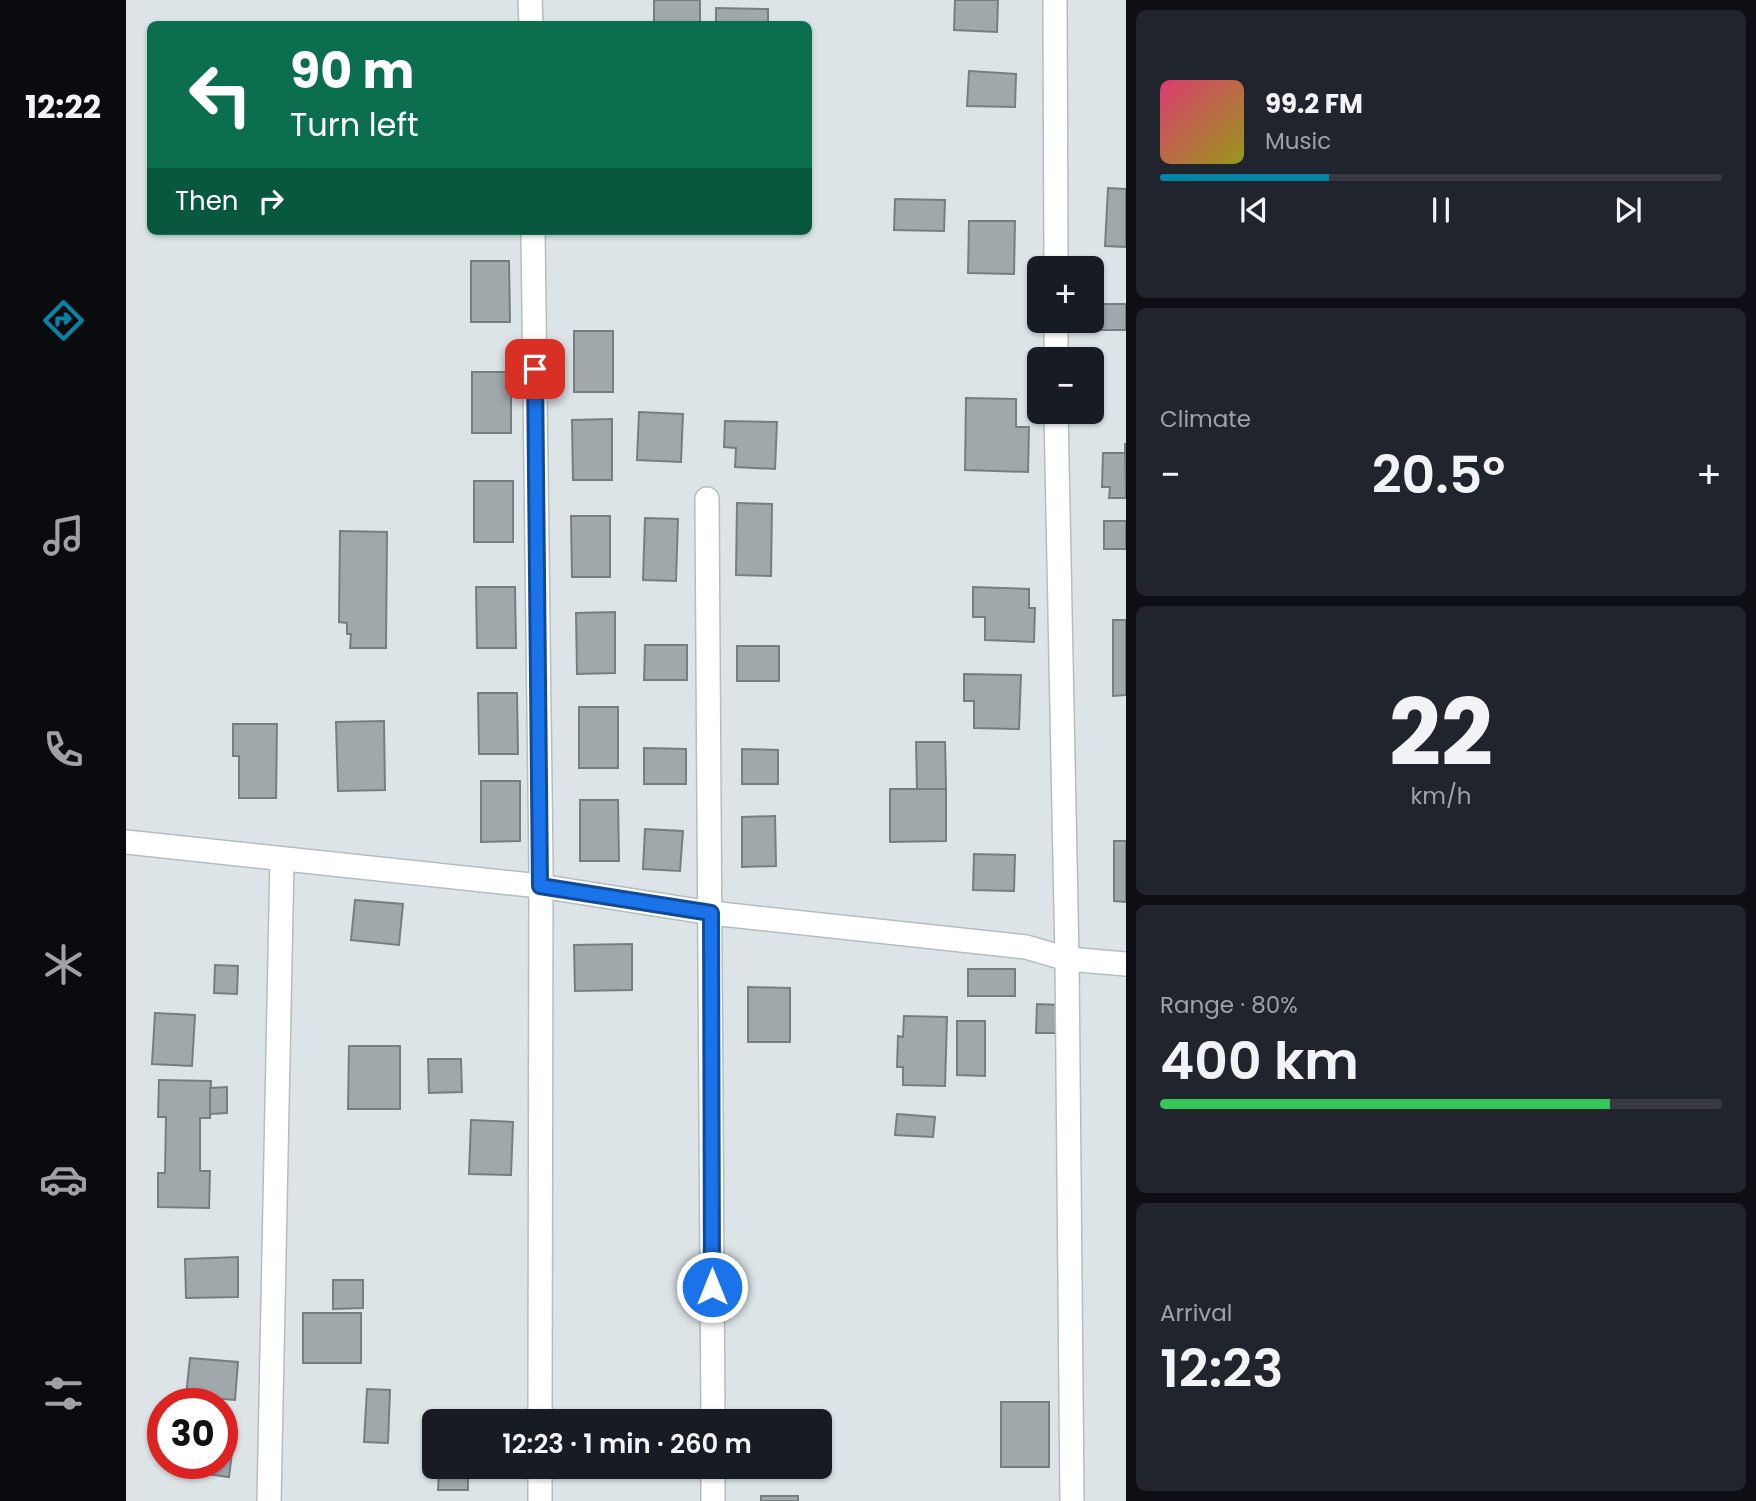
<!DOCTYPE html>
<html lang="en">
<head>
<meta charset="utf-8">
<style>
  :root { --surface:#171b24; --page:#20242c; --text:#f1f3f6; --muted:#9ea1a6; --line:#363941; --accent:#0484a8 }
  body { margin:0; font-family:Poppins,sans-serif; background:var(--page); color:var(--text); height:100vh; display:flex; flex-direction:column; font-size:26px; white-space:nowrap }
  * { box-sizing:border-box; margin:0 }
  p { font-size:23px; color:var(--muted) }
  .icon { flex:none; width:38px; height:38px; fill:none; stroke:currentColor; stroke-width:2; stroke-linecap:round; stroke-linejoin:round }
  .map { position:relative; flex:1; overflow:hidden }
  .drawer { display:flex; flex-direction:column; gap:10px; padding:10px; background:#0d0f14; width:630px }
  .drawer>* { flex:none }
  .guide { position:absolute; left:21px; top:21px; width:665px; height:214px; border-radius:10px; box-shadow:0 2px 5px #0004; background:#0b6e4f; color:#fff; overflow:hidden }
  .controls { position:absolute; left:901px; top:256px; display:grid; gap:14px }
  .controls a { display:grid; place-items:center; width:77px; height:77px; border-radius:10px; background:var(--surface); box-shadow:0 2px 5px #0004; font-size:35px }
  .speed { position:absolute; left:21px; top:1388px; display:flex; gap:14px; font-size:35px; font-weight:700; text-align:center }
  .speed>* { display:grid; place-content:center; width:91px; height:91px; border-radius:50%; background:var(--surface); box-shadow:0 2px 5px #0004; line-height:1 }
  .speed .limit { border:10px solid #d22; background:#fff; color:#111 }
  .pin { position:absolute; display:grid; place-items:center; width:60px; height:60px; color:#fff; margin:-30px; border-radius:14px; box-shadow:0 4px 10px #0006 }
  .me { position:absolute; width:77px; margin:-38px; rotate:0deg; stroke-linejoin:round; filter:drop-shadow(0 0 5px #0008) }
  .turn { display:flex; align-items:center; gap:24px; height:147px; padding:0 28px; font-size:32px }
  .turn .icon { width:91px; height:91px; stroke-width:2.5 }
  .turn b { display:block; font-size:49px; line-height:60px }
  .then { display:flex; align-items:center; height:66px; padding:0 28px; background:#0003; gap:14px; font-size:26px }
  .big { font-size:52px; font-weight:600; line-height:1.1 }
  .drawer .widget { flex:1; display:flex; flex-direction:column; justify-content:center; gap:10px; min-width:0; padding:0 24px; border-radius:10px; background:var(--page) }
  .drawer .dial { align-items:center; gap:0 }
  .dial b { font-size:91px; line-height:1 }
  .song { display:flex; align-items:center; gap:21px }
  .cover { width:84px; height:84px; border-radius:10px; background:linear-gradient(135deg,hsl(340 70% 55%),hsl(60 70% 35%)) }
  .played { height:7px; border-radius:4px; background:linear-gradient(90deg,var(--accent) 30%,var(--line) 30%) }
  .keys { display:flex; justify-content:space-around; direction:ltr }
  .heat { display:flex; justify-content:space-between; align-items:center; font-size:38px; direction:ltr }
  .charge { height:10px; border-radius:5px; background:linear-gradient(90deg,#34c759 80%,var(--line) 0) }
  .trip { position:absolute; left:296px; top:1409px; width:410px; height:70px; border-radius:10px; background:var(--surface); box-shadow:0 2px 5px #0004; font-weight:600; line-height:70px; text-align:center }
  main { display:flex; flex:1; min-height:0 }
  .tab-bar { display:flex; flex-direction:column; width:126px; justify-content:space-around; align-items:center; background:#090b0e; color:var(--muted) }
  .tab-bar .icon { width:49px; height:49px }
  .tab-bar .on { color:var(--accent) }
  .tab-bar b { font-size:32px; color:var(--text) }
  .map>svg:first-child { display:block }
  .building { fill:#a0a8ab; stroke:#777e81; stroke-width:2 }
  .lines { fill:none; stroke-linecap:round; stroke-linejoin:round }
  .minor-casing { stroke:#b5bdc1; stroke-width:26 }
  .minor { stroke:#fff; stroke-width:23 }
  .route-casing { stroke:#114b97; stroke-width:18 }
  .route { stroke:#1a73e8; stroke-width:12 }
</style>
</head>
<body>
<main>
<nav class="tab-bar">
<b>12:22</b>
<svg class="icon on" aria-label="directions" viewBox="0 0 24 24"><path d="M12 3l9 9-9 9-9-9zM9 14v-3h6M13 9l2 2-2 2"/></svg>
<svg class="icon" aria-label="music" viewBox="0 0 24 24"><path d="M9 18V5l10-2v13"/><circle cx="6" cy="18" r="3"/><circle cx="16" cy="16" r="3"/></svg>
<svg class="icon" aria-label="phone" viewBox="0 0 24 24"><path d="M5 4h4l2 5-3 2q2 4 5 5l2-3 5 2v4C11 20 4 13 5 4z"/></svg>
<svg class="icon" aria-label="climate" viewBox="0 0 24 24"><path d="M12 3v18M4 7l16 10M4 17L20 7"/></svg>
<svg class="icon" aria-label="car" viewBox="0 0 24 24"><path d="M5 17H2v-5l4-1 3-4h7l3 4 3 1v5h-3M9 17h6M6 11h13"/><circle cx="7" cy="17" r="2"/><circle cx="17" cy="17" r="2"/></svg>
<svg class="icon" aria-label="filters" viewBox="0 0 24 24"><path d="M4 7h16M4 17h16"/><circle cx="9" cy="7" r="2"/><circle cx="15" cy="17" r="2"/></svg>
</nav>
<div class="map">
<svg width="1000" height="1501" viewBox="0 0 1000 1501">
  <rect width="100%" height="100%" fill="#dce4e8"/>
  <g class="building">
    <rect x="528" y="0" width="46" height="24"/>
    <path d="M829 0H872L871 32 828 30Z"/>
    <path d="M590 8 642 9V24H590Z"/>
    <path d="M843 71 890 74 889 107 841 106Z"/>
    <path d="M982 188 1000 189V247L979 246Z"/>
    <path d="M769 199 819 200 818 231 768 230Z"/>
    <path d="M843 221H889L888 274 842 273Z"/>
    <path d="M345 261H383L384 322H345Z"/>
    <rect x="971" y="304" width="29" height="26"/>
    <rect x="448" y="331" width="39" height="61"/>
    <rect x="346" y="372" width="39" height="61"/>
    <path d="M840 398 890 399V427H903L902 472 839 470Z"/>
    <path d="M513 412 557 414 555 462 511 460Z"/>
    <path d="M486 419V480H447L446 420Z"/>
    <path d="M599 421 651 422 649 469 609 467 610 448 598 447Z"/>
    <path d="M999 443 1000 498H983L984 487H976L977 453H999Z"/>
    <rect x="348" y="481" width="39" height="61"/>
    <path d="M611 503 646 504 645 576 610 575Z"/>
    <path d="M445 516H484V577H446Z"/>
    <path d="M519 518 552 519 550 581 517 580Z"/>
    <rect x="978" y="521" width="22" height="28"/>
    <path d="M214 531 261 532 260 648H224L225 634H221V623L213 622Z"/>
    <path d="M350 587H389L390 648H351Z"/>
    <path d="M847 587 903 589V608H909L908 642 859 640V617H847Z"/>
    <path d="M489 612V673L451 674 450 613Z"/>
    <path d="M987 620H1000V695L987 696Z"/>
    <path d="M519 645H561V680H518Z"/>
    <rect x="611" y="646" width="42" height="35"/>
    <path d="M838 674 895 675 893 729 848 728V701H838Z"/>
    <path d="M352 693H391L392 754H353Z"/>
    <rect x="453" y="707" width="39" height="61"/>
    <path d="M258 721 259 790 212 791 210 722Z"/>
    <path d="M107 724H151L150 798H113V756H107Z"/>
    <path d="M790 742H819L820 789H791Z"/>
    <path d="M518 748 560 749V784H518Z"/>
    <path d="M616 749 652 750V784H616Z"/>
    <path d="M355 781H394V841L355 842Z"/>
    <path d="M764 789H820V841L764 842Z"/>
    <path d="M454 800H492L493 861H454Z"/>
    <path d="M649 816 650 866 616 867V817Z"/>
    <path d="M519 829 557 831 554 871 517 869Z"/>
    <path d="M988 841H1000V902L988 901Z"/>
    <path d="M848 854 889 855 888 891 847 890Z"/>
    <path d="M229 900 277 904 273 945 225 940Z"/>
    <path d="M506 944V990L449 991 448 945Z"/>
    <path d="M89 965 112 966 111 994 88 993Z"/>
    <rect x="842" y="969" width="47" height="27"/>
    <path d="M622 987 664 988V1042H622Z"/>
    <path d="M911 1004 934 1005V1033H910Z"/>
    <path d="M29 1013 69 1015 66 1066 26 1064Z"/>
    <path d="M778 1016 821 1017 819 1086 777 1085V1067H771L772 1036 777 1037Z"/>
    <path d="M831 1021H859V1076L831 1075Z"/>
    <path d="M223 1046H274V1109H222Z"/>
    <path d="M302 1059H335L336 1092 303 1093Z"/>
    <path d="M33 1080 85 1081 84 1118H74V1171H84L83 1208 32 1207V1173H39L40 1117H32Z"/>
    <path d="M101 1087V1113L84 1114V1088Z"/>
    <path d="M771 1114 809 1117 807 1137 769 1135Z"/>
    <path d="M345 1120 387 1122 385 1175 343 1174Z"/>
    <path d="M112 1257V1297L60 1298 59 1259Z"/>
    <path d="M207 1280H237V1308L207 1309Z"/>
    <rect x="177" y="1313" width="58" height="50"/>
    <path d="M64 1358 112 1362 109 1400 60 1396Z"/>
    <path d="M241 1389 264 1390 262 1443 238 1442Z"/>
    <rect x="875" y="1402" width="48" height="65"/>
    <path d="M96 1434 108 1435 103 1477 58 1471 59 1463H96Z"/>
    <path d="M313 1469 342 1470V1490H312Z"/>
    <rect x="635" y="1496" width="37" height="5"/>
  </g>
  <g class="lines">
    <g class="minor-casing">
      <g id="minor">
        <path d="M404 0 405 24"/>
        <path d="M929 0 930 268"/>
        <path d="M407 231 415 868 414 1421"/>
        <path d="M930 320V359"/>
        <path d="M930 411 941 959 946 1501"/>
        <path d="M581 499 587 1421"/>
        <path d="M0 842 414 886 585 913 900 947 941 959 1000 964"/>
        <path d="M414 1466V1501"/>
        <path d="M587 1466V1501"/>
        <path d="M143 1501 156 859"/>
      </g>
    </g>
    <use href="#minor" class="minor"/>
  </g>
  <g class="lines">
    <g class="route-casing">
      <path id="route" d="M409 369 414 886 585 913 586 1287"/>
    </g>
    <use href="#route" class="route"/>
  </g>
</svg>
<div class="controls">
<a>+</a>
<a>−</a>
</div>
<div class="speed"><div class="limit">30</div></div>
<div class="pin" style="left:409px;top:369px;background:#d93025"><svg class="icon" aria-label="arrive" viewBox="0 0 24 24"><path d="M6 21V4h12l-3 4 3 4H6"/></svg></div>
<svg class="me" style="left:586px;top:1287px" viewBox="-20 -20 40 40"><circle r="17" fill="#1a73e8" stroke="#fff" stroke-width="3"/><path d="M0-11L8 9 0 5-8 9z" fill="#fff"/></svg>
<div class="trip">12:23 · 1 min · 260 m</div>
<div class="guide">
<div class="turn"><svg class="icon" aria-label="left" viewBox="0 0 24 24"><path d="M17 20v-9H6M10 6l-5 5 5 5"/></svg><div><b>90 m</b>Turn left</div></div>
<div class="then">Then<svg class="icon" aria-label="right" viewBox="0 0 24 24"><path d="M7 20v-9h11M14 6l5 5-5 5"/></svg></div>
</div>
</div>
<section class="drawer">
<div class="widget">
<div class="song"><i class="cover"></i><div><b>99.2 FM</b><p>Music</p></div></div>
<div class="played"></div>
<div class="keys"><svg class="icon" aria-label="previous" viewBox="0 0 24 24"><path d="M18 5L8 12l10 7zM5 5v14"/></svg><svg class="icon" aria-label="pause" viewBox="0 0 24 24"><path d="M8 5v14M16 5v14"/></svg><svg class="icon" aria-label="next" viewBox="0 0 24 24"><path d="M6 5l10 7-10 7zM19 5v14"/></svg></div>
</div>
<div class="widget"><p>Climate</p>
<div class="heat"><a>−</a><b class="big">20.5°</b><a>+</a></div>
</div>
<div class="widget dial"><b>22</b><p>km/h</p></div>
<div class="widget"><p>Range · 80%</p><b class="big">400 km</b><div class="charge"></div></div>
<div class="widget"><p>Arrival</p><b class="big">12:23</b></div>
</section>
</main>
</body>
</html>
